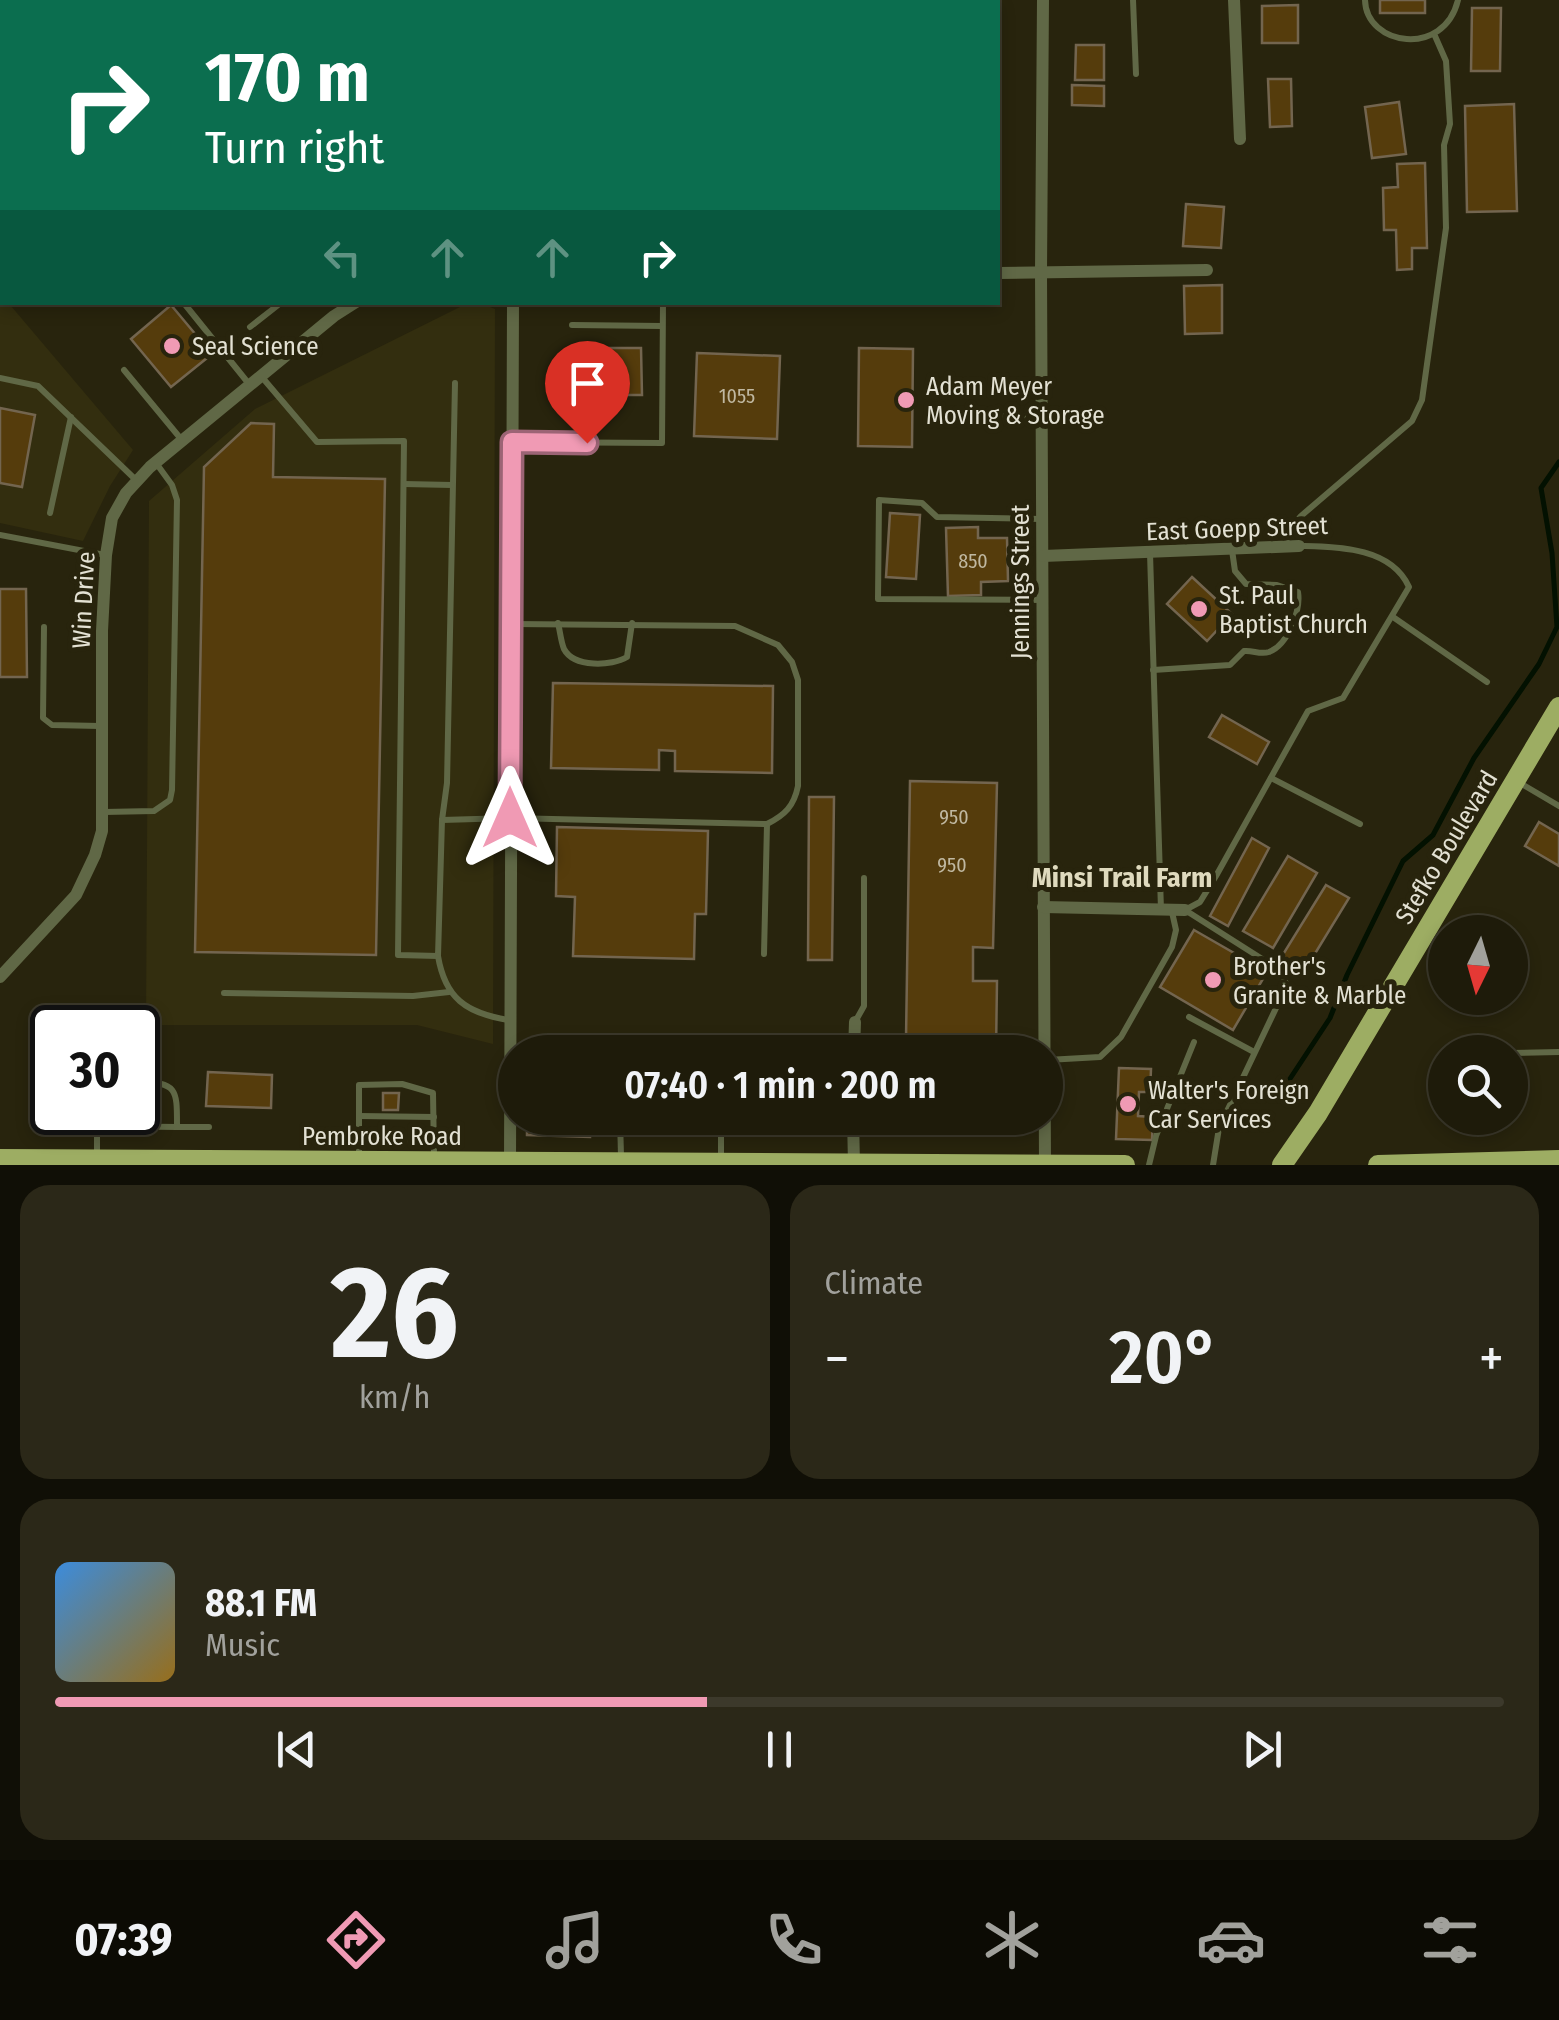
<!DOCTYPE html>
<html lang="en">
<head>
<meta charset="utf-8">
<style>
  :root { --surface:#1e1b0a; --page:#2b2818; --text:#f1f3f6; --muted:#a1a19c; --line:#3c392b; --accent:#f09ab4 }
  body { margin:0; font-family:"Fira Sans Condensed",sans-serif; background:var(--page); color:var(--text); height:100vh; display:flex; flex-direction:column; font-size:38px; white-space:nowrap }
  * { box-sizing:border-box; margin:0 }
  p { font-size:32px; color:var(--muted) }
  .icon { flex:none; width:55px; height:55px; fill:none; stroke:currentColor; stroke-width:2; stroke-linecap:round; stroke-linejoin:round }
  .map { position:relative; height:1165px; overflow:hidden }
  .sheet { display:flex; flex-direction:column; gap:20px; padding:20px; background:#100f06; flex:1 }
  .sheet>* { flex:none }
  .guide { position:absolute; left:0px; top:0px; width:1000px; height:305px; box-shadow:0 5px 15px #0003,0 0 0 2px var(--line); background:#0b6e4f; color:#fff; overflow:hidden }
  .needle { width:65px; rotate:185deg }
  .fabs { position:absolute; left:1428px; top:915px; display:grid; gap:20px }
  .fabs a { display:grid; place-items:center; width:100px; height:100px; border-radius:50%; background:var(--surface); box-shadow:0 5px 15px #0003,0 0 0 2px var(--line); font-size:50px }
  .speed { position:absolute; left:30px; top:1005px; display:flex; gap:20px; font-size:50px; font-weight:700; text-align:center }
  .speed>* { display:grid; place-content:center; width:130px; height:130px; border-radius:50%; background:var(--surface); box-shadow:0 5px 15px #0003,0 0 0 2px var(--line); line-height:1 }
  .speed .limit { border:5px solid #111; border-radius:15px; background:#fff; color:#111 }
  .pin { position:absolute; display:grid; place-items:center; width:85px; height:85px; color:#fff; margin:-102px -42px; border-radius:50% 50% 50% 0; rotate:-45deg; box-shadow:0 0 10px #0007 }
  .pin .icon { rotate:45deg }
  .me { position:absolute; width:110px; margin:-55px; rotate:0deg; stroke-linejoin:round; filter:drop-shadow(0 0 8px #0008) }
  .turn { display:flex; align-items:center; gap:35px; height:210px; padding:0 40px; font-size:45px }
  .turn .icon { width:130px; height:130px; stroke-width:2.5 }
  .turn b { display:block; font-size:70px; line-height:85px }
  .lanes { display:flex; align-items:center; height:95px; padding:0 40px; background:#0003; justify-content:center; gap:50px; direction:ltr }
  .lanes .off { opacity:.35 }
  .big { font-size:75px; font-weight:600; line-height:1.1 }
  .sheet .widget { flex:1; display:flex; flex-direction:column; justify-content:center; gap:15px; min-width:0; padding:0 35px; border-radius:30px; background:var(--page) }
  .sheet .dial { align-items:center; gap:0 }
  .dial b { font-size:130px; line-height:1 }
  .song { display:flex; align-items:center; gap:30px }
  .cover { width:120px; height:120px; border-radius:15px; background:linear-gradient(135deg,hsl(210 70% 55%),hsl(40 70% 35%)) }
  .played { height:10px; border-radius:5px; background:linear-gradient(90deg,var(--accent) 45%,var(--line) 45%) }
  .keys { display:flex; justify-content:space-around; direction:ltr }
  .heat { display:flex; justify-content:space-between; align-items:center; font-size:55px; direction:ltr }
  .sheet .tiles { flex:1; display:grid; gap:20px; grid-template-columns:1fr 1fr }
  .widget:last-child { grid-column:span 2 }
  .trip { position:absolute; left:498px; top:1035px; width:565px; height:100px; border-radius:50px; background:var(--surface); box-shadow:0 5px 15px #0003,0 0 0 2px var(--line); font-weight:600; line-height:100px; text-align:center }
  .tab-bar { display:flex; height:160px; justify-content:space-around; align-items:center; background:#0c0b04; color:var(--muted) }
  .tab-bar .icon { width:70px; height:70px }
  .tab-bar .active { color:var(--accent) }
  .tab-bar b { font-size:45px; color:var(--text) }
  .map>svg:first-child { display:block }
  .built { fill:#332e0f }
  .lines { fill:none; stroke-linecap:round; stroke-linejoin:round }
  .stream { stroke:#031101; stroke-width:5 }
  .building { fill:#553c0c; stroke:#73654f; stroke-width:2.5 }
  .service { stroke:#606846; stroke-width:6 }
  .minor { stroke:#606846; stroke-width:12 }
  .primary { stroke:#9dad63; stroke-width:20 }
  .route-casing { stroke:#9c6475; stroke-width:25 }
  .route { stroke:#f09ab4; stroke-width:18 }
  .poi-dot { fill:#f09ab4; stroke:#28240d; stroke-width:4 }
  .labels { text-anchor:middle; stroke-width:10; stroke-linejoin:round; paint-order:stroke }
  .number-label { font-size:20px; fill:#c0b8a1 }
  .poi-label { font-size:25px; fill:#e3e1d3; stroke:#28240d; text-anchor:start }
  .street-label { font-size:25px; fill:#e3e1d3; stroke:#28240d }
  .neighbourhood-label { font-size:28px; font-weight:bold; fill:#dfdabe; stroke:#28240d }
</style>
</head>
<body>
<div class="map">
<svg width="1559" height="1165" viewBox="0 0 1559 1165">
  <rect width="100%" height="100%" fill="#28240d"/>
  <g class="built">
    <path d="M0 298 11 306 133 450 110 486 83 541 0 523Z"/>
    <path d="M468 303H480L495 309 493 1044 417 1025H146L149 501 255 409Z"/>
  </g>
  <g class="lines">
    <path class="stream" d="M1278 1097 1330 1018 1347 975 1403 861 1433 835 1474 758 1539 664 1557 627 1552 553 1541 488 1559 462"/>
  </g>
  <g class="building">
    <rect x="1380" y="0" width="45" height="13"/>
    <path d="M1298 5V43H1262V6Z"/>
    <path d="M1472 8H1501L1500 71H1471Z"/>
    <path d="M1076 45H1104V80H1075Z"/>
    <path d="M1268 79H1291L1292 126 1270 127Z"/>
    <path d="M1072 85 1104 86V106L1072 105Z"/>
    <path d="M1399 102 1406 154 1372 158 1365 107Z"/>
    <path d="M1514 104 1517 211 1467 212 1465 106Z"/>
    <path d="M1425 163 1427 248H1412V269L1397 270 1396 230H1384L1383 188 1398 187 1397 164Z"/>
    <path d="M1186 204 1224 207 1221 248 1183 246Z"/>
    <path d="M1222 285V333L1185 334 1184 286Z"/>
    <path d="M171 305 212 354 171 387 131 339Z"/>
    <path d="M571 348H641L642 395H572Z"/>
    <path d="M859 348 913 349 912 447 858 446Z"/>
    <path d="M697 353 780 356 777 439 694 436Z"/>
    <path d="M0 408 35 415 22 487 0 483Z"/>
    <path d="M251 423 274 424 273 477 385 479 376 955 195 952 204 467Z"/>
    <path d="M890 513 920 515 916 579 886 577Z"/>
    <path d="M978 527V538H1007L1008 581 981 582V595L948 596 946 528Z"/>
    <path d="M1192 577 1232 614 1207 641 1167 604Z"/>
    <path d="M0 589H26L27 677H0Z"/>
    <path d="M553 683 773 686 772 773 675 771V751L659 750V770L551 768Z"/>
    <path d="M1222 715 1269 742 1257 764 1209 737Z"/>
    <path d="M910 781 997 783 993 948 973 947V981H997L996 1052H875V1038H906Z"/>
    <path d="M809 797H834L832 960H808Z"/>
    <path d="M1539 822 1559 834V866L1525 846Z"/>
    <path d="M557 827 708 831 706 914H695L694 959 573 956 575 897 556 896Z"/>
    <path d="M1252 838 1269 848 1228 926 1210 916Z"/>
    <path d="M1288 856 1317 873 1273 948 1243 931Z"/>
    <path d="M1326 885 1349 898 1305 970 1282 956Z"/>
    <path d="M1194 930 1267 972 1233 1030 1160 987Z"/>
    <path d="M1119 1068 1151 1069 1150 1092H1139L1138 1116 1153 1117 1152 1140 1116 1139Z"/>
    <path d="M208 1072 272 1075 271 1108 206 1106Z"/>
    <path d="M383 1093H399L398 1110H383Z"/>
    <path d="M527 1118H590V1137L527 1135Z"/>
    <path d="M874 1118H995V1123L874 1121Z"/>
  </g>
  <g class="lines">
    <g class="service">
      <path d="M1133 0 1136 74"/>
      <path d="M1365 0C1366 46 1444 58 1458 0"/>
      <path d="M183 302 249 384"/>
      <path d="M572 325 662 326"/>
      <path d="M250 327 282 302"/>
      <path d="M124 370 181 439"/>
      <path d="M261 376 317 442 404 441 398 955 438 956 442 820 447 783 455 383"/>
      <path d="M0 378 38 386 136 480"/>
      <path d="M966 414 1041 416"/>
      <path d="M513 442 662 443 663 302"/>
      <path d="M404 484 452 485"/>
      <path d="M50 513 71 417"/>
      <path d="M1041 519 937 517 922 503 879 500 878 599 1043 600"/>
      <path d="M0 535 105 555"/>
      <path d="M1286 547 1289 530 1301 516 1412 421 1422 400 1446 228 1444 145 1450 124 1446 61 1435 36"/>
      <path d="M1150 553 1161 910"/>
      <path d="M1393 617 1487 682"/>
      <path d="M558 623C560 631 561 642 564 649 574 668 612 666 627 657L632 623"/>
      <path d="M513 624 735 626 778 645 792 662 798 680V786C794 806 785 815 767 824"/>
      <path d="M44 627 43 718 52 725 100 726"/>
      <path d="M1153 670 1230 665 1244 651C1253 650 1260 655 1269 652 1288 645 1301 610 1298 592L1277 585 1246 584 1235 571 1232 550"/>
      <path d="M1271 778 1360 824"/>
      <path d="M1520 783 1559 806"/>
      <path d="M104 812 154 811 170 800 172 790 177 500 172 485 156 463"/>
      <path d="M442 820 510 818 767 824 764 954"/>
      <path d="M438 956C445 998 466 1013 508 1020"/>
      <path d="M224 993 413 996 449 992"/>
      <path d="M1189 1017 1254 1052"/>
      <path d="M855 1022 864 1006V878"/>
      <path d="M1510 1053 1559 1052"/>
      <path d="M1047 1060 1100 1057 1121 1037 1172 947 1176 930 1172 912"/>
      <path d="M359 1116 434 1117"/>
      <path d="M620 1118 621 1156"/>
      <path d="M97 1126 177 1127C177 1090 178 1082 138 1082"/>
      <path d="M177 1127H209"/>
      <path d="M359 1140 434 1141"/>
      <path d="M359 1155V1085L402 1084 433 1093 434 1155"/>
      <path d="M721 1157V1118"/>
      <path d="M97 1158V1112"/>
      <path d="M1149 1165 1156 1136 1194 1042"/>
      <path d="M1213 1165 1219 1128 1287 985 1278 969 1185 910 1200 902 1216 876 1308 711 1343 698 1409 587C1391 547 1338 547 1301 546"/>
    </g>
    <g class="minor">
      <path d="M1043 0 1041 272 1045 1164"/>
      <path d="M1234 0 1240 139"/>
      <path d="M998 273 1207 270"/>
      <path d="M1043 556 1299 546"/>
      <path d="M1043 907 1185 910"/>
      <path d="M0 977 76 895 95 855 102 831V631L106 555 112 518 126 493 150 467 334 316 356 302"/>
      <path d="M854 1052 855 1022"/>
      <path d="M853 1118 854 1164"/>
      <path d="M510 1162 513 302"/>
    </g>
    <g class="primary">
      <path d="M0 1159 1125 1165"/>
      <path d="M1282 1165 1318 1113 1559 707"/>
      <path d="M1378 1165 1559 1160"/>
    </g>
  </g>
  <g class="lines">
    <g class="route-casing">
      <path id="route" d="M510 818 512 442 587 443"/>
    </g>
    <use href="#route" class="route"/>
  </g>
  <g class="poi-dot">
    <circle cx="172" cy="346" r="10"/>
    <circle cx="906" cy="400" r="10"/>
    <circle cx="1199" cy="609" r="10"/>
    <circle cx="1213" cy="980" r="10"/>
    <circle cx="1128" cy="1104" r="10"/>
  </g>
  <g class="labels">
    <g class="number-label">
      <text x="737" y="403">1055</text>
      <text x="973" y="568">850</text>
      <text x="954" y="824">950</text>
      <text x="952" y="872">950</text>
    </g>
    <g class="poi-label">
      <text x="192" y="355">Seal Science</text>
      <text x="926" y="395">Adam Meyer<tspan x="926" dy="29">Moving &amp; Storage</tspan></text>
      <text x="1219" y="604">St. Paul<tspan x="1219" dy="29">Baptist Church</tspan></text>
      <text x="1233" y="975">Brother's<tspan x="1233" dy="29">Granite &amp; Marble</tspan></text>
      <text x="1148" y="1099">Walter's Foreign<tspan x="1148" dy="29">Car Services</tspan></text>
    </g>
    <g class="street-label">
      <text transform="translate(1237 528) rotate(-2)" y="9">East Goepp Street</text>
      <text transform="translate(1020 582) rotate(-90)" y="9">Jennings Street</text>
      <text transform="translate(83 600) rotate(-87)" y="9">Win Drive</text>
      <text transform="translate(1446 847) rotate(-59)" y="9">Stefko Boulevard</text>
      <text x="382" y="1145">Pembroke Road</text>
    </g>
    <g class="neighbourhood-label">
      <text x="1122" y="887">Minsi Trail Farm</text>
    </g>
  </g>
</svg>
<div class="fabs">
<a><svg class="needle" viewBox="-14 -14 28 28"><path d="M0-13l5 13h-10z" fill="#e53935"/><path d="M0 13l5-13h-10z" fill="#a1a19c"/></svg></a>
<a><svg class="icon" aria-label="search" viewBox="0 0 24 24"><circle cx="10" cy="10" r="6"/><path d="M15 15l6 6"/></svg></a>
</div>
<div class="speed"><div class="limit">30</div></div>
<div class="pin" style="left:587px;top:443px;background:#d93025"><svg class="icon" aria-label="arrive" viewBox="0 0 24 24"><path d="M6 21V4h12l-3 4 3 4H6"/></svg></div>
<svg class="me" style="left:510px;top:818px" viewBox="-20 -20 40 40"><path d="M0-17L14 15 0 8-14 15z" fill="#f09ab4" stroke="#fff" stroke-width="4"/></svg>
<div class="trip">07:40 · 1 min · 200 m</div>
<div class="guide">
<div class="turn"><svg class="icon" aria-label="right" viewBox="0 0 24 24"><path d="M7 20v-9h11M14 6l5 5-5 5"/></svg><div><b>170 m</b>Turn right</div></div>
<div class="lanes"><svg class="icon off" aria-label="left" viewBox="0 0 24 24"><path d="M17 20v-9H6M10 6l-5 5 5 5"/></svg><svg class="icon off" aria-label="ahead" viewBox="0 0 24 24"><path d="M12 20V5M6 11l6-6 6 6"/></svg><svg class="icon off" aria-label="ahead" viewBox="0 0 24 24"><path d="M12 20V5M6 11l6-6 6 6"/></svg><svg class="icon" aria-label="right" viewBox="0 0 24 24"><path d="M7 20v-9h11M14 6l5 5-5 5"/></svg></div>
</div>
</div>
<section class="sheet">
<div class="tiles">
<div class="widget dial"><b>26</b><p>km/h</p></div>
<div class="widget"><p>Climate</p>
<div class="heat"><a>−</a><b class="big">20°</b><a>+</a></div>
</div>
<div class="widget">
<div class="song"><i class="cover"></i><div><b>88.1 FM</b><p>Music</p></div></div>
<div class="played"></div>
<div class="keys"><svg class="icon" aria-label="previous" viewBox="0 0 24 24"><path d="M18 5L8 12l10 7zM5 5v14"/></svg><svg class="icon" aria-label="pause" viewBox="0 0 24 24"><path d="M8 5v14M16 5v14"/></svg><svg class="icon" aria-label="next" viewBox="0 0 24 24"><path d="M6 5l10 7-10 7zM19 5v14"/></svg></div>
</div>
</div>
</section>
<nav class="tab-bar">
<b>07:39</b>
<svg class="icon active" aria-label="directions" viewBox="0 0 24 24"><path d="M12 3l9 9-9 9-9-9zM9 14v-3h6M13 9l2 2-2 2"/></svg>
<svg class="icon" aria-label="music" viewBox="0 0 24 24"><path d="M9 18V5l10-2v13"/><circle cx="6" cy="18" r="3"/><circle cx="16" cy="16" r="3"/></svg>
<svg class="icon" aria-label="phone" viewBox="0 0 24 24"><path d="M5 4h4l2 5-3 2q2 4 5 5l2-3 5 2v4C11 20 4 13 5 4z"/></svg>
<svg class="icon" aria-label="climate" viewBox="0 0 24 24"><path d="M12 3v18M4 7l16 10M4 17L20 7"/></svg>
<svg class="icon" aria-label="car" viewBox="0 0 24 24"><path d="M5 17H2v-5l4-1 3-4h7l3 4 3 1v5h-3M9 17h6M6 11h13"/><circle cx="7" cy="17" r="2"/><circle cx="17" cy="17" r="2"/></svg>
<svg class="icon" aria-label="filters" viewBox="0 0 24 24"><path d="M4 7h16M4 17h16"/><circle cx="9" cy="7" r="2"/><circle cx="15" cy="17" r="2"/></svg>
</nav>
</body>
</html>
